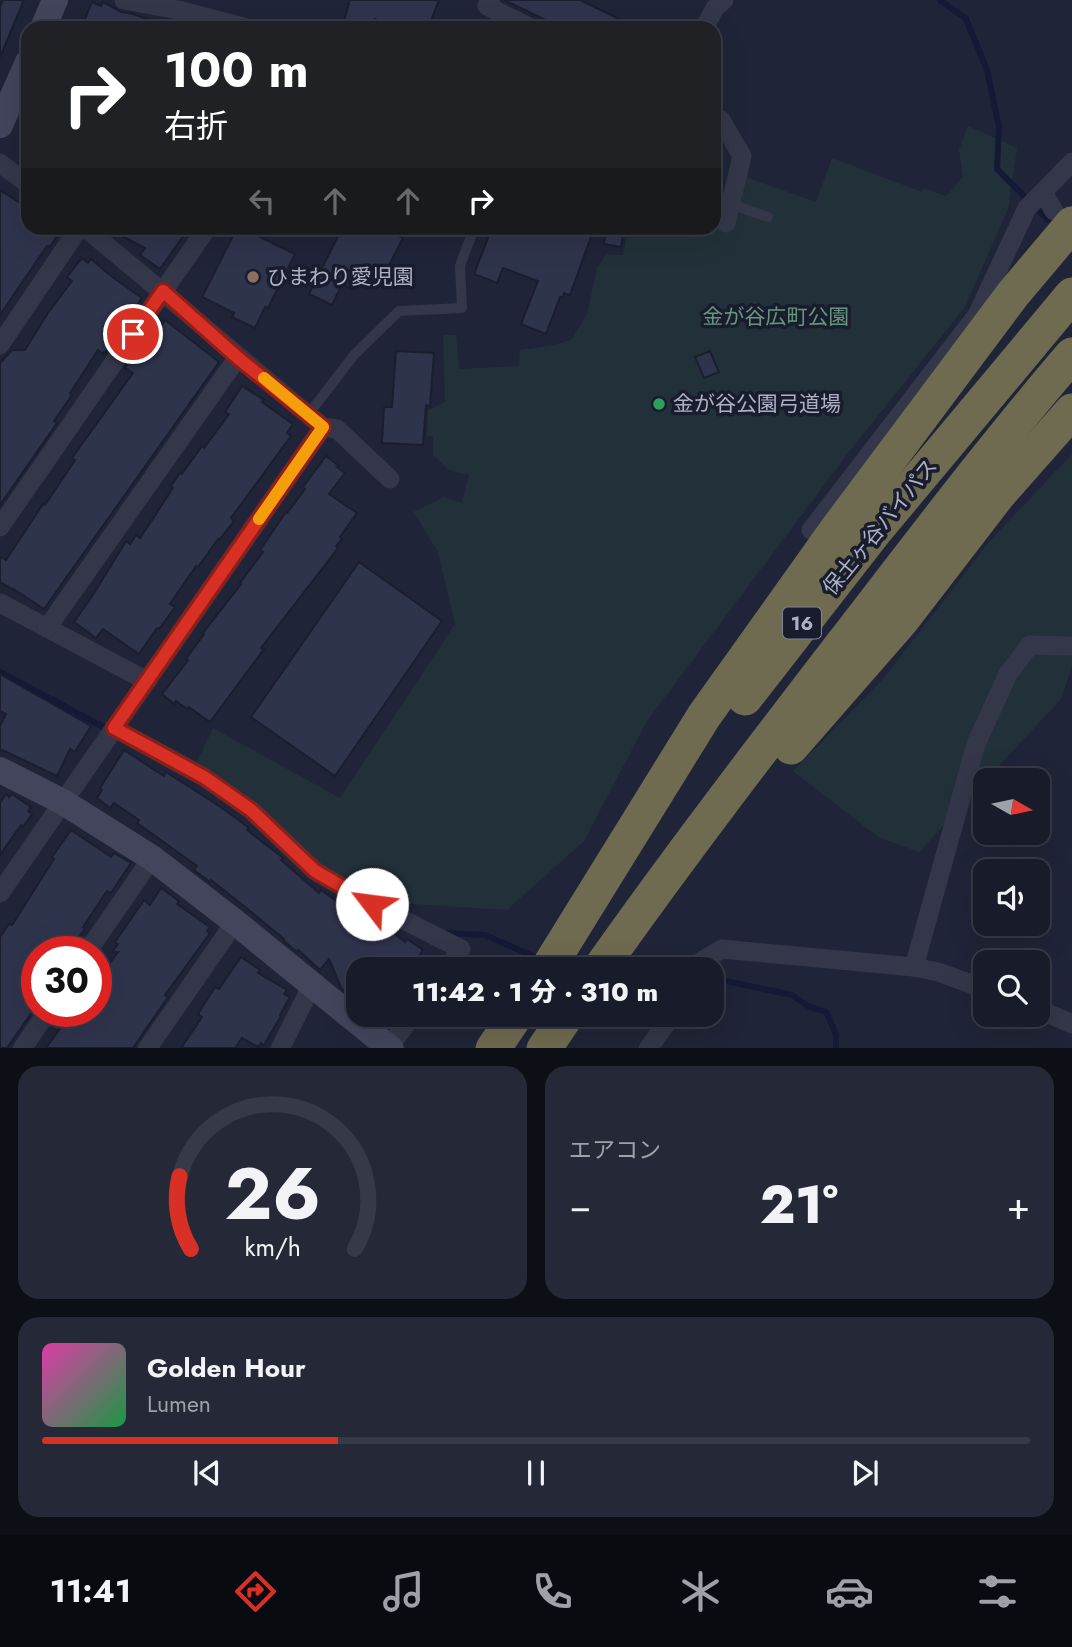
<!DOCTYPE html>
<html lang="ja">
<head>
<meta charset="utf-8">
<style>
  :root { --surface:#181b2a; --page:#252836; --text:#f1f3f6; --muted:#9fa1a8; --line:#363947; --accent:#d93025 }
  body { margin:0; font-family:Jost,"Noto Sans JP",sans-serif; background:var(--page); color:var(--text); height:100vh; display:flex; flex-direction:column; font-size:26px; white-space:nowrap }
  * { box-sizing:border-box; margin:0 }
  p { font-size:23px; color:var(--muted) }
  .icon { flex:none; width:38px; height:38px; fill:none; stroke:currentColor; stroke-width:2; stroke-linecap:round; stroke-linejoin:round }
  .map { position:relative; height:1048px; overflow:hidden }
  .side { display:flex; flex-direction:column; gap:18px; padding:18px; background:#0d0f17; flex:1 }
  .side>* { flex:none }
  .top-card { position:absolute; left:21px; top:21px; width:700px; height:214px; border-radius:21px; box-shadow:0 7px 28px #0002,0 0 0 2px var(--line); background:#202124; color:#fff; overflow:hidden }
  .needle { width:46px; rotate:99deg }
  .fabs { position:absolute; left:973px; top:768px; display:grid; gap:14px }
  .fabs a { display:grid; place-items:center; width:77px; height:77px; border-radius:14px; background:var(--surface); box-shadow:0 7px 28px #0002,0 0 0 2px var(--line); font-size:35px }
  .speed { position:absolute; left:21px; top:936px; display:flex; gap:14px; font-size:35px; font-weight:700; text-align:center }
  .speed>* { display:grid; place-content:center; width:91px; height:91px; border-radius:50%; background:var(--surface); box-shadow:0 7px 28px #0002,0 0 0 2px var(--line); line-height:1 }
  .speed .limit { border:10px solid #d22; background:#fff; color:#111 }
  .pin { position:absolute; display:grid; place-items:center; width:60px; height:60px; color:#fff; margin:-30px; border:4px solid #fff; border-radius:50%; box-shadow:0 2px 7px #0007 }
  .me { position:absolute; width:77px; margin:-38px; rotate:300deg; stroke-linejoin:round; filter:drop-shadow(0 0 5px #0008) }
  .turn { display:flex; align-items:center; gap:24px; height:147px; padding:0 28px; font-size:32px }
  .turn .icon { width:91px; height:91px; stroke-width:2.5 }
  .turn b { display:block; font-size:49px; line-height:60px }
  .lanes { display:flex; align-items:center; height:66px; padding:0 28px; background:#0003; justify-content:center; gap:35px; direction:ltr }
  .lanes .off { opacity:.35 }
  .big { font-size:52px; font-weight:800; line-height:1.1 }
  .side .tile { flex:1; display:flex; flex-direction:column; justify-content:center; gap:10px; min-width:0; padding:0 24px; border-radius:21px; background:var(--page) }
  .side .dial { align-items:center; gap:0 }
  .dial svg { height:182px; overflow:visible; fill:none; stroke:var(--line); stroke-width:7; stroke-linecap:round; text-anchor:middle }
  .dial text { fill:var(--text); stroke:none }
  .song { display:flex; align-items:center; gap:21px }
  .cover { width:84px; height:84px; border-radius:10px; background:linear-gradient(135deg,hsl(320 70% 55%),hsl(140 70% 35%)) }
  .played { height:7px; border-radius:4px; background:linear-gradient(90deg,var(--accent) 30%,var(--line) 30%) }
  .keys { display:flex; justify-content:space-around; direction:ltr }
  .heat { display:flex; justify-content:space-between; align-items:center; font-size:38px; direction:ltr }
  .side .tiles { flex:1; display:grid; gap:18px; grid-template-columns:1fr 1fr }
  .tile:last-child { grid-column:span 2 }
  .trip { position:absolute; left:346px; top:957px; width:378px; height:70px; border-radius:21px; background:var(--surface); box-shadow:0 7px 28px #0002,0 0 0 2px var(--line); font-weight:800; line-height:70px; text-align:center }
  .menu { display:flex; height:112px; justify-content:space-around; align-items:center; background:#0a0b11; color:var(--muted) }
  .menu .icon { width:49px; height:49px }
  .menu .current { color:var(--accent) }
  .menu b { font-size:32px; color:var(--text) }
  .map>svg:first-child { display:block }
  .green { fill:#223139 }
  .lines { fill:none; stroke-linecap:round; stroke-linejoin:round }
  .stream { stroke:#141936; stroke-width:6 }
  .building { fill:#2f344d; stroke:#1b1e2f; stroke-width:2 }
  .lane { stroke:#343749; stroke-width:10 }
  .street { stroke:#343749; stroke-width:19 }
  .secondary { stroke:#42455c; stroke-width:26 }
  .highway { stroke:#6f6b50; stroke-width:35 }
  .route-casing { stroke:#8d1f18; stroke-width:18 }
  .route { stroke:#d93025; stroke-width:12 }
  .slow { stroke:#f59e0b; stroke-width:12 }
  .education-dot { fill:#8d6e63; stroke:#191c2d; stroke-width:2.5 }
  .leisure-dot { fill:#2e9e5b; stroke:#191c2d; stroke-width:2.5 }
  .labels { text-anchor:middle; stroke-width:7; stroke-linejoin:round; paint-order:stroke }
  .shield { fill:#191c2d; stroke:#818497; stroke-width:2 }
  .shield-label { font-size:19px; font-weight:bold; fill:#aeb1c5 }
  .poi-label { font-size:21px; fill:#aeb1c5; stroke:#191c2d; text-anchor:start }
  .park-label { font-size:21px; fill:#65967d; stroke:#191c2d }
  .street-label { font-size:21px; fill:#aeb1c5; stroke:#191c2d }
</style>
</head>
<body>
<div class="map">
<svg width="1072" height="1049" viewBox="0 0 1072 1049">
  <rect width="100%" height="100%" fill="#202438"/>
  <g class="green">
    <path d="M968 126 1017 148 1008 209 965 307 848 453 647 721 584 841 507 910 382 902 317 864 271 817 243 792 196 764 213 728 340 798 455 624 438 552 413 512 444 497 462 503 469 475 449 470 433 455V436H427L428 410 445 402 443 335H456L459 369 519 366 520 350 550 346 571 340 587 314 597 268 606 254 623 255 628 228H714V209L719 210 735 209 743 176 816 202 832 158 922 192 924 188 946 196 963 177 959 150Z"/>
    <path d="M1072 454V667L1061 699 919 852 878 837 793 771 883 679 989 542Z"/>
  </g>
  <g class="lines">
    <g class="stream">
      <path d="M940 0 966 19 987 70 999 127 997 169 1048 220"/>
      <path d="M0 672 109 730"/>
      <path d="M447 933 485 935 542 960"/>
      <path d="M712 978 792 995 808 1006 826 1012 836 1034V1049"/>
    </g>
  </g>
  <g class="building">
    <path d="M3 0H24L0 57V7Z"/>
    <path d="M350 0H439L428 28H395L375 19 373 28H342Z"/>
    <path d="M504 0H580L638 28H562Z"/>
    <path d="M92 2 101 6 103 2 121 12 133 14 166 26 165 28H81Z"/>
    <path d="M0 190 28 208V228H62L50 247 47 246 0 315Z"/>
    <path d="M107 228H189L160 269 140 255 145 248Z"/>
    <path d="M237 228H241L295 254 268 308 265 307 255 328 232 317 234 313 202 297Z"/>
    <path d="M342 228H382L403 238 382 279 364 270 354 290 342 284 332 305 309 294Z"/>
    <path d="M492 228H576L592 234 570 295 564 293 563 297H560L546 334 521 324 538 281 503 268 497 283 474 274Z"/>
    <path d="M606 228H624L621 247 604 244Z"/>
    <path d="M82 258 88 263 91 259 111 276 142 298 120 329 122 330 105 353 104 352 103 354 98 350 70 393 72 395 54 421 57 423 0 505V363L12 350H25L48 313 72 281 67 277Z"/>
    <path d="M165 320 219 362 44 609 14 589V590L0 582V557L6 560 43 504 45 505 75 460 72 458 133 373 125 368 142 344 147 346Z"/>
    <path d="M396 351 434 353 430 406 426 405 423 445 382 443 384 407H392Z"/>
    <path d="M710 351 719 372 704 378 695 357Z"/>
    <path d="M242 386 264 400 262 402 293 424 287 433 291 436 231 518 234 521 219 540 218 539 198 567 196 566 170 604 175 607 159 629 157 628 139 654 103 629 96 638 74 622 93 595 126 541 130 544 136 535 140 538 173 488 171 486 180 473 182 474 202 446 204 448 229 414 225 412Z"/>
    <path d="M326 456 339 466 337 467 345 473 329 494 357 513 340 537 342 539 336 546 338 548 261 648 264 649 210 722 189 707 187 709 176 701 174 704 162 694 188 660 186 659 204 634 203 633 241 584 240 583 263 552 260 550 286 512 287 513 305 489 303 487Z"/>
    <path d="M359 562 442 621 335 776 251 717Z"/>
    <path d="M0 674 91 726 75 752 70 749 57 776 0 749V726L6 714 0 711Z"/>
    <path d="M124 750 164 776 166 772 222 808 249 828 247 830 283 858 281 860 319 893 321 890 376 929 381 923 405 942 407 939 423 950 409 970H359L344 990 341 988 329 959 320 970 298 950 297 952 283 940 284 939 255 915 211 880 210 882 194 870 197 866 137 823 139 820 114 803 110 808 97 798 102 790 100 788Z"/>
    <path d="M6 794 9 797 12 794 31 807 28 811 32 814 23 827 21 825 0 855V803Z"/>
    <path d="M71 830 111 857 114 853 131 863 111 893 107 891 83 927 85 929 78 938 80 940 71 952H37V1005L7 1048H0V937L9 924 12 925 54 859 52 857Z"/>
    <path d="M161 888 179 901 177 904 210 927 207 931 210 933 165 995 168 997 133 1048H46L72 1012H96V982L118 952H112L118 944 115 942 144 900 150 905Z"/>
    <path d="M241 957 260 970 258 973 287 990 284 994 290 997 280 1015 281 1016 264 1045 261 1043 258 1047 242 1038 235 1048H181L202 1017 198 1014 215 987 219 989Z"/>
  </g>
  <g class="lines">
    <g class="lane">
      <path d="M730 204 768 217"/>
      <path d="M308 415 354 355 399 311 462 308 460 266 474 228"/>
    </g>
    <g class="street">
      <path d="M124 0 178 10 247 28"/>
      <path d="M490 0 487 6 531 28"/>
      <path d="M704 28 715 8 724 0"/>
      <path d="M714 116 721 120 742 156 726 223"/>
      <path d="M0 163 28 184"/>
      <path d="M1054 211 1043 192 1072 162"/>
      <path d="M85 228C165 293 243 361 323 427L337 429 390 479"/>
      <path d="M0 345 79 228"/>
      <path d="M0 527 207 228"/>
      <path d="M811 530 977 315 1027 208 1043 192"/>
      <path d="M0 603 147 681"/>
      <path d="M47 628 238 357"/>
      <path d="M114 728 204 777 251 810 315 871 372 904 461 949 446 970"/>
      <path d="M0 893 323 427"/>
      <path d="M87 952 152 858"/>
      <path d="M914 967 976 744 1008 674 1030 645 1072 646"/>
      <path d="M698 970 702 961 722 949 914 967 938 972 985 989"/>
      <path d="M1038 1009 1072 1024"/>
      <path d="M389 1047 413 1015"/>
      <path d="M22 1049 47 1012"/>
      <path d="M147 1049 235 922"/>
      <path d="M280 1049 312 985"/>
      <path d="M648 1049 672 1015"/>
    </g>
    <g class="secondary">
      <path d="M43 28 55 0"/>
      <path d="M0 125 28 62"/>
      <path d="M0 770 63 802 152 858 235 922 391 1049"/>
    </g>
    <g class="highway">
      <path d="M745 698 875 531 1072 295"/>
      <path d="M791 747 901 621 998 495 1072 411"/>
      <path d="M550 965 704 716 838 528 1013 294 1072 224"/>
      <path d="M599 970C678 858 761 750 844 642 919 545 992 448 1072 355"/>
      <path d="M493 1049 516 1015"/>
      <path d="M544 1049 567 1015"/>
    </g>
  </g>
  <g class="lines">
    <g class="route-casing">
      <path id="route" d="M133 334 163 291 238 358 323 427 114 728 204 777 251 810 315 871 372 904"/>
    </g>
    <use href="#route" class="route"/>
    <path class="slow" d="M259 519 323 427 264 378"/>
  </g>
  <circle class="education-dot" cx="253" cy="277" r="7"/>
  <circle class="leisure-dot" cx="659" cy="404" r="7"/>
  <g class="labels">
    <rect class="shield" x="783" y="607.5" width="38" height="31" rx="5"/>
    <g class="shield-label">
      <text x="802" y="630">16</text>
    </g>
    <g class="poi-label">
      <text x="267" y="284">ひまわり愛児園</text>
      <text x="673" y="411">金が谷公園弓道場</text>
    </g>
    <g class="park-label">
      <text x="776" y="324">金が谷広町公園</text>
    </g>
    <g class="street-label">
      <text transform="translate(880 527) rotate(-51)" y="7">保土ヶ谷バイパス</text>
    </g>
  </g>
</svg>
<div class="fabs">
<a><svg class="needle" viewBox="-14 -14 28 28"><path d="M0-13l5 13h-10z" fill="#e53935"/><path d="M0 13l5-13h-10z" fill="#9fa1a8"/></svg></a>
<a><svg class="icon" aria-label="sound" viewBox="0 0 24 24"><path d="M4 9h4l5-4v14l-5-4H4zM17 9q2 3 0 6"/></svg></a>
<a><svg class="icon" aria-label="search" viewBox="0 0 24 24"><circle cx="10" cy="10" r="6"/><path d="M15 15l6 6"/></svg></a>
</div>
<div class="speed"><div class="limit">30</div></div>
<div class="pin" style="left:133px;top:334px;background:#d93025"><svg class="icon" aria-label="arrive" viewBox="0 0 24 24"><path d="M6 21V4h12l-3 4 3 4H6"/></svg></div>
<svg class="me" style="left:372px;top:904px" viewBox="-20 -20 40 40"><circle r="19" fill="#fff"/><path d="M0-13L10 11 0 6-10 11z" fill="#d93025"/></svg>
<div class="trip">11:42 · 1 分 · 310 m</div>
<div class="top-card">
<div class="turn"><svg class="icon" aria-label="right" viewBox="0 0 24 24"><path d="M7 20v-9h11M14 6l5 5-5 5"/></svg><div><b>100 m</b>右折</div></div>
<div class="lanes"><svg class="icon off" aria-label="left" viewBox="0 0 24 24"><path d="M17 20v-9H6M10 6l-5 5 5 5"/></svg><svg class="icon off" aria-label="ahead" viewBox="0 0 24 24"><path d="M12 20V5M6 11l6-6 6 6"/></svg><svg class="icon off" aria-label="ahead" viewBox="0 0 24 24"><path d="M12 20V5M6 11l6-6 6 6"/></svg><svg class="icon" aria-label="right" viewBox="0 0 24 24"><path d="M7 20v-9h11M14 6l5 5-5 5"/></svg></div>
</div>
</div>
<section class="side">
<div class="tiles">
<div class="tile dial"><svg viewBox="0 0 100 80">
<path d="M14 69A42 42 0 1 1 86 69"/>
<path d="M14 69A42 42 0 0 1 9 37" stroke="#d93025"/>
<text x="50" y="56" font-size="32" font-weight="700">26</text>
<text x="50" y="72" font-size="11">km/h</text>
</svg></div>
<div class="tile"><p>エアコン</p>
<div class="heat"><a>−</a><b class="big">21°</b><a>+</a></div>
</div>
<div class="tile">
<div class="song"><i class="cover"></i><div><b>Golden Hour</b><p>Lumen</p></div></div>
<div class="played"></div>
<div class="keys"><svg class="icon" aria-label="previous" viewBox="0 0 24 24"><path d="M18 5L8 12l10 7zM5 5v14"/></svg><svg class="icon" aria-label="pause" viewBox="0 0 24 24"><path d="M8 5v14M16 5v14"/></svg><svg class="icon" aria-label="next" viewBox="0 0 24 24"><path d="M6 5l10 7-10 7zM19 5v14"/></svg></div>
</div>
</div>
</section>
<nav class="menu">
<b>11:41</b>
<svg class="icon current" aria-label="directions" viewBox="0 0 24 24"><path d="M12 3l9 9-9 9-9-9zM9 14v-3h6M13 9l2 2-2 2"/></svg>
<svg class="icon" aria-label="music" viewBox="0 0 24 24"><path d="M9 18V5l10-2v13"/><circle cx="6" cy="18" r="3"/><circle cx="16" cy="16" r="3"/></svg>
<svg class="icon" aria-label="phone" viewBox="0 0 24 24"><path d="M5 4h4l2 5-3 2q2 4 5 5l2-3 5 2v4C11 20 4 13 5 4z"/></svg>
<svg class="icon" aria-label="climate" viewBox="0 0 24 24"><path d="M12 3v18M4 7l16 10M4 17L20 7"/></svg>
<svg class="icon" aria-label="car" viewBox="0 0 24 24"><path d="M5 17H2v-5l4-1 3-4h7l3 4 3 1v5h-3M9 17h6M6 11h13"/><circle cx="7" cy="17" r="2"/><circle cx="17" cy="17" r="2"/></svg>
<svg class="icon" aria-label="filters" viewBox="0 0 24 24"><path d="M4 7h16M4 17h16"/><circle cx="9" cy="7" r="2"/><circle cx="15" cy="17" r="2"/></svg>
</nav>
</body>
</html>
